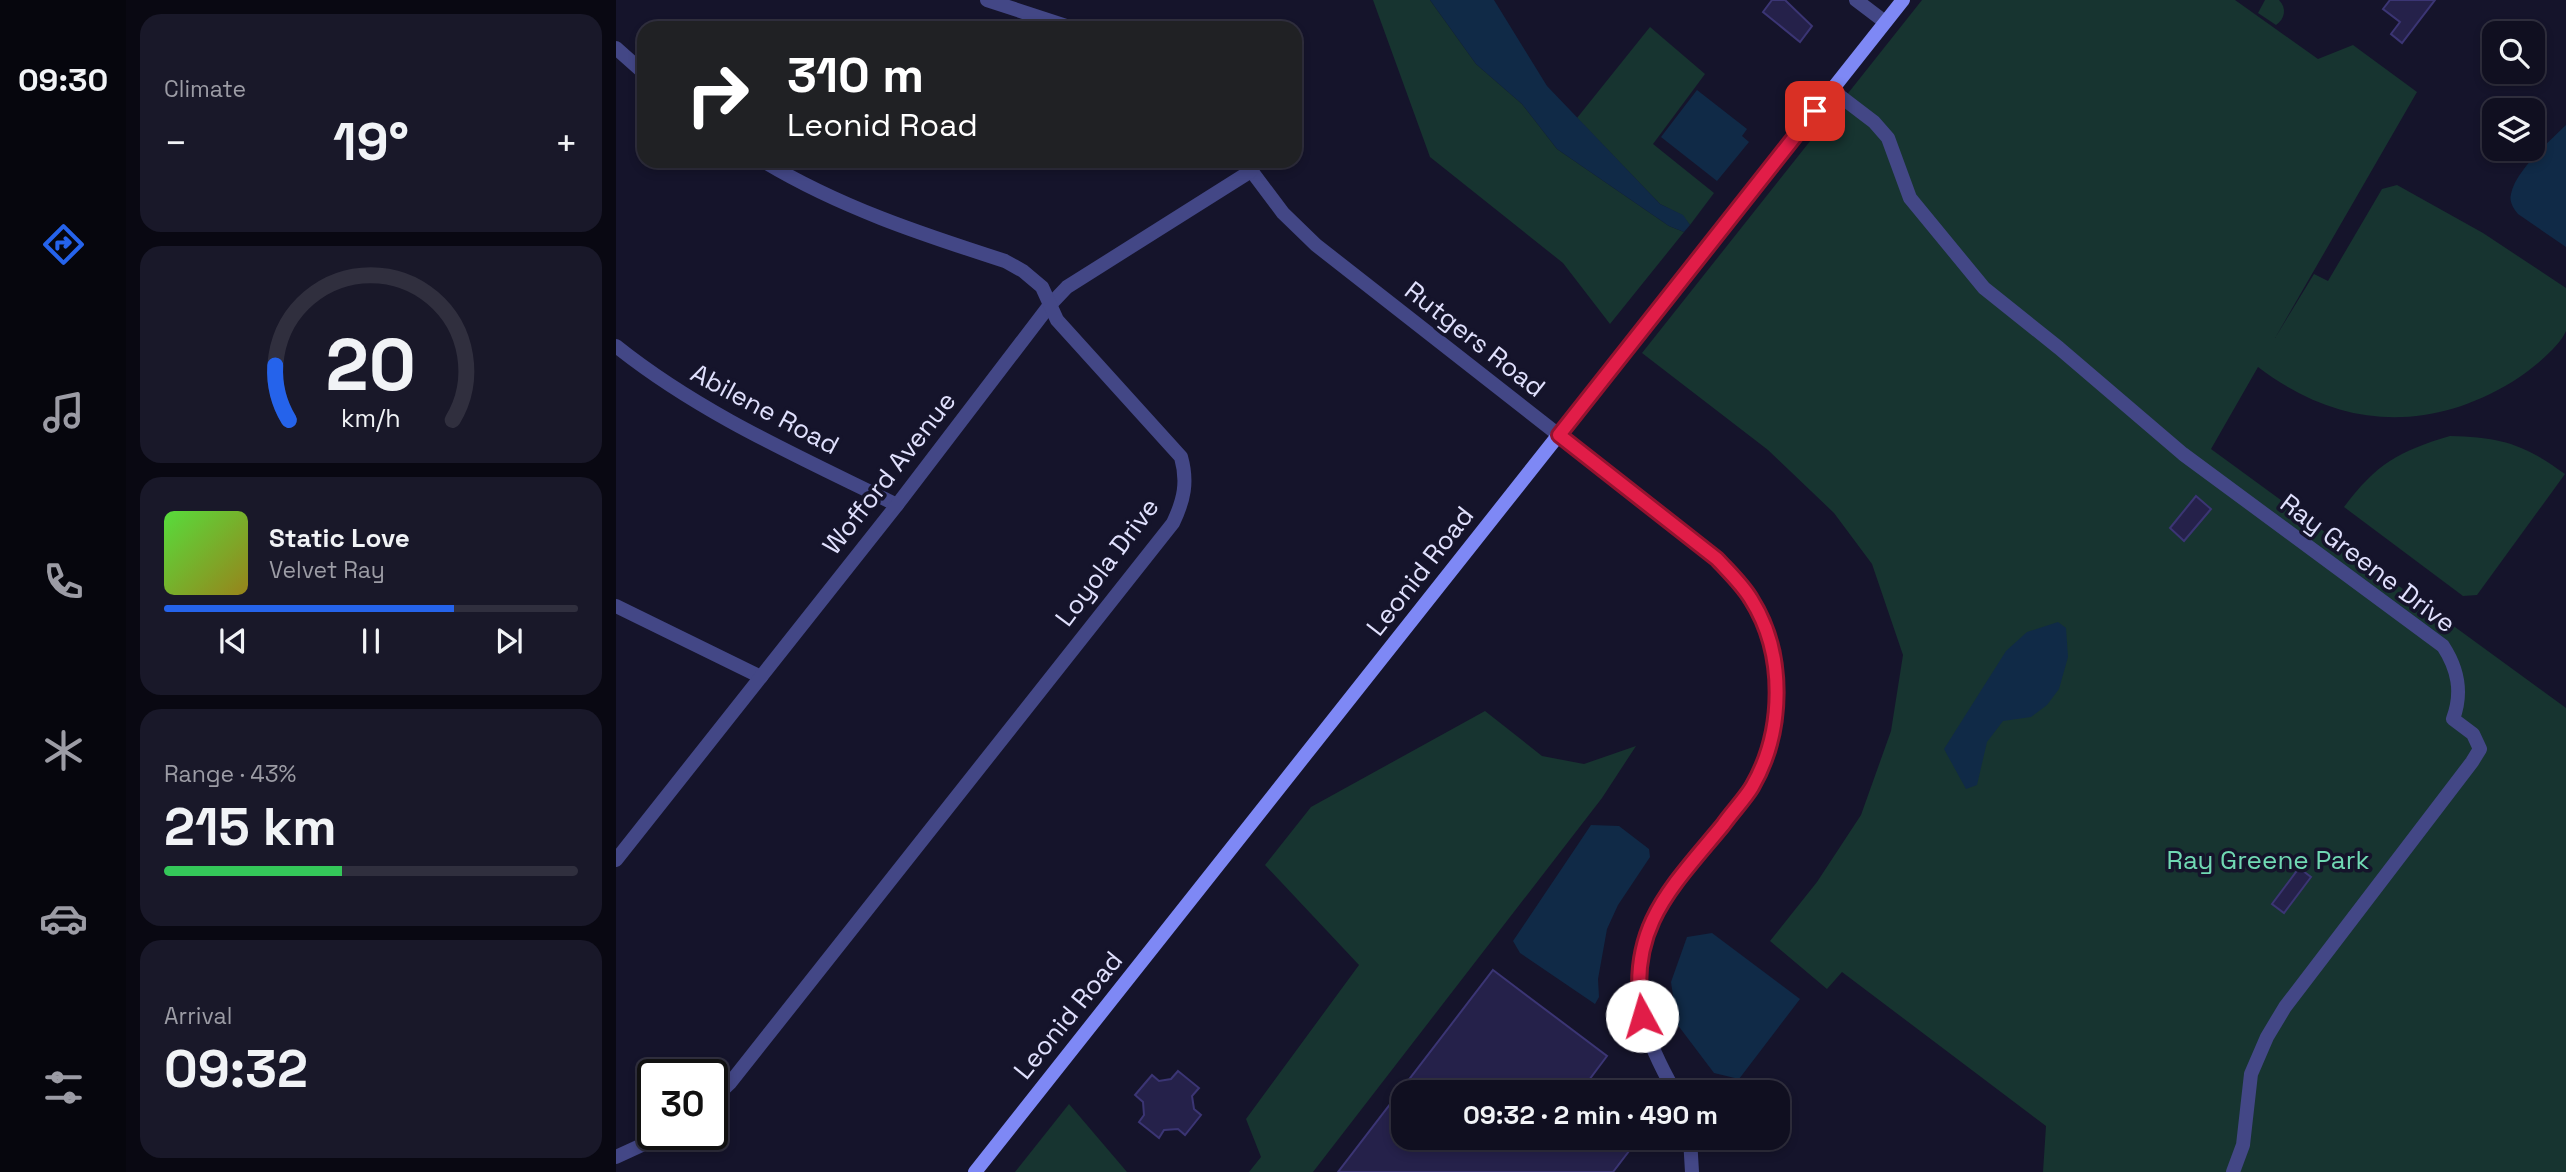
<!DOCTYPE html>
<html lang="en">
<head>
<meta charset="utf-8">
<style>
  :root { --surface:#100f20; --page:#191829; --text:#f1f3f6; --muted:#9c9ca5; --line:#302f3e; --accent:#2563eb }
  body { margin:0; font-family:"Space Grotesk",sans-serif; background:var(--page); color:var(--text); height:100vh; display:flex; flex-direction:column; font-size:26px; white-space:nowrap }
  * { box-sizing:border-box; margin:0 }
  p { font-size:23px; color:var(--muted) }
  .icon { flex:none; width:38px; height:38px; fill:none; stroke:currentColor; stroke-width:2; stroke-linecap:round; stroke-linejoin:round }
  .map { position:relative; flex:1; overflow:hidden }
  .details { display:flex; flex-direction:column; gap:14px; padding:14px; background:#090812; width:490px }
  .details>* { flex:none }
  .banner { position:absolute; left:21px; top:21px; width:665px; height:147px; border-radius:21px; box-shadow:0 4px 10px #0003,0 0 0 2px var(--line); background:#202124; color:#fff; overflow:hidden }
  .buttons { position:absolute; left:1866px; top:21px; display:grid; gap:14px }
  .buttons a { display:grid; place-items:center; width:63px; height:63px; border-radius:14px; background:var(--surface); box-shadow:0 4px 10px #0003,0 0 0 2px var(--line); font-size:35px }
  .speed { position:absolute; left:21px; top:1059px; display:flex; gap:14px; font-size:35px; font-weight:700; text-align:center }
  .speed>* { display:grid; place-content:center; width:91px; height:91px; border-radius:50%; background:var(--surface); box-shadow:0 4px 10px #0003,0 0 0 2px var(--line); line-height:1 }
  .speed .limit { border:4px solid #111; border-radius:10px; background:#fff; color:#111 }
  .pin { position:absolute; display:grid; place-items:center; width:60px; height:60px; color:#fff; margin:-30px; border-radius:14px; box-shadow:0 4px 10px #0006 }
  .me { position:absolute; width:77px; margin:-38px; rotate:354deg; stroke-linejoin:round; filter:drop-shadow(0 0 5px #0008) }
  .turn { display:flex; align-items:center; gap:24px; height:147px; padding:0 35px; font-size:32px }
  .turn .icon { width:91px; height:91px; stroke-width:2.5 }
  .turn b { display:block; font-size:49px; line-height:60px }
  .big { font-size:52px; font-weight:800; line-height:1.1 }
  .details .card { flex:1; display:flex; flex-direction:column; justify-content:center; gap:10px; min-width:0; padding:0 24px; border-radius:21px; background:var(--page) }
  .details .dial { align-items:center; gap:0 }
  .dial svg { height:182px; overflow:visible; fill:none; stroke:var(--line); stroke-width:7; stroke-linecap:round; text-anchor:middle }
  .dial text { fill:var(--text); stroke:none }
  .song { display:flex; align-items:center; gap:21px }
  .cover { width:84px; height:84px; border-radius:10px; background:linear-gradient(135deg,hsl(110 70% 55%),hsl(50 70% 35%)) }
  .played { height:7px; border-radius:4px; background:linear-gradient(90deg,var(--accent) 70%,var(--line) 70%) }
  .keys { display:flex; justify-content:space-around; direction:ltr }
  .heat { display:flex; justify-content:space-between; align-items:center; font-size:38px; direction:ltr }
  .charge { height:10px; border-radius:5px; background:linear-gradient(90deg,#34c759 43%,var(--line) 0) }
  .trip { position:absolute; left:775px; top:1080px; width:399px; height:70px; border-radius:21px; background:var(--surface); box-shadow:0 4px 10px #0003,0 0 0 2px var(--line); font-weight:800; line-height:70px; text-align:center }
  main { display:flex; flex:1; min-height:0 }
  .tab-bar { display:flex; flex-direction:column; width:126px; justify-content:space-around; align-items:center; background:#06060d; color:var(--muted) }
  .tab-bar .icon { width:49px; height:49px }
  .tab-bar .active { color:var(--accent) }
  .tab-bar b { font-size:32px; color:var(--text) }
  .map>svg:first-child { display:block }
  .green { fill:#173430 }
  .water { fill:#102a47 }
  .building { fill:#25214a; stroke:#3b3574; stroke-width:2 }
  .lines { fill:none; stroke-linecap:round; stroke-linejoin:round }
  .street { stroke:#434786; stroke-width:14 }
  .secondary { stroke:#7e88f5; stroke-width:14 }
  .route-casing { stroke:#92132f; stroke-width:18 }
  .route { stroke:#e11d48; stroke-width:12 }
  .labels { text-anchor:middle; stroke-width:7; stroke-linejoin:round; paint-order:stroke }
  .street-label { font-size:26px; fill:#e0e0fd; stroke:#15142b }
  .park-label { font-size:26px; fill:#70d9b3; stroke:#15142b }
</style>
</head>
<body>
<main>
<nav class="tab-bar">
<b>09:30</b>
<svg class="icon active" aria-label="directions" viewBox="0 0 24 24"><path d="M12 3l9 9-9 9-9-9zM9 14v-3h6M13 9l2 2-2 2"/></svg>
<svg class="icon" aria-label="music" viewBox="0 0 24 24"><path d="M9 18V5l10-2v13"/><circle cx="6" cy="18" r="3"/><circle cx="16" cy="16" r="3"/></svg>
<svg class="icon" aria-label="phone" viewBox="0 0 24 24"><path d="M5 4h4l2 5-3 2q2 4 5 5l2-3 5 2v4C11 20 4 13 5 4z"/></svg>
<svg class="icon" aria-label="climate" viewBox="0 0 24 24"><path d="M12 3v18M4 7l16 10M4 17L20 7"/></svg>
<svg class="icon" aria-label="car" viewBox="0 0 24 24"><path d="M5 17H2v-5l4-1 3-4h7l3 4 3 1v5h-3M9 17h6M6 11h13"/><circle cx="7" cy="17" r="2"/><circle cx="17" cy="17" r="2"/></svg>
<svg class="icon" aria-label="filters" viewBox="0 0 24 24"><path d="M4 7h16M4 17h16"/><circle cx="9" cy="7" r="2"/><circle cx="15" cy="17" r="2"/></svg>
</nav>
<section class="details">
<div class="card"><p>Climate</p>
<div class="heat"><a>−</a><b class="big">19°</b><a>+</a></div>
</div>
<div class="card dial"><svg viewBox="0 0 100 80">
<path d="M14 69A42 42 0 1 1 86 69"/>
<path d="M14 69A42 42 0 0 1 8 45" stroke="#2563eb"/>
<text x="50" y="56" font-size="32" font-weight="700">20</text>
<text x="50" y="72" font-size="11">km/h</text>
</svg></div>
<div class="card">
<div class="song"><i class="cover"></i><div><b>Static Love</b><p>Velvet Ray</p></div></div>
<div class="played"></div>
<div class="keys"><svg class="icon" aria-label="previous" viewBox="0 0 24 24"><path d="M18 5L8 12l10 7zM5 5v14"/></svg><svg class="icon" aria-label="pause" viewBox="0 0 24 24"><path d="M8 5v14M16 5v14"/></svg><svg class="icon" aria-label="next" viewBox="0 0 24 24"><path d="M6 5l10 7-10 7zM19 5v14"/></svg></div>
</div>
<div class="card"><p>Range · 43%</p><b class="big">215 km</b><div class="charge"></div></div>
<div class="card"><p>Arrival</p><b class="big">09:32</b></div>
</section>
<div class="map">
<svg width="1950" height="1172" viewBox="0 0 1950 1172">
  <rect width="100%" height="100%" fill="#15142b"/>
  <g class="green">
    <path d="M757 0H814L860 64 906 104 941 149 1053 226 1068 232 994 324 947 263 814 157Z"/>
    <path d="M1306 0H1619L1702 59 1737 45 1801 92 1659 338 1698 274 1712 281 1766 189 1781 185 1867 233 1950 288C1950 300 1950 320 1950 331 1943 348 1912 372 1896 382 1810 434 1722 428 1642 367L1595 449 1950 708V1172H1427L1430 1126 1226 972 1211 989 1154 941 1201 882 1245 815 1275 731 1287 655 1256 564 1218 513 1152 450 1026 353Z"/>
    <path d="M1649 0H1663C1671 8 1669 19 1660 25L1642 13Z"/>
    <path d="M1034 27 1089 74 1037 144 1098 193 1074 225 1066 215 1044 204 961 118Z"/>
    <path d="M1834 436C1884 437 1908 444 1949 474L1861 595 1847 596 1728 507C1760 464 1783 451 1834 436Z"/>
    <path d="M869 711 926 756 968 764 1020 746 986 798 697 1172H633L645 1157 630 1119 743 965 649 865 695 807Z"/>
    <path d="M453 1104 511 1172H399Z"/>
  </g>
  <g class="water">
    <path d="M814 0H878L931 86 1044 204 1067 215 1074 225 1068 232 1053 226 941 149 906 104 860 64Z"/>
    <path d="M1081 90 1131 129 1126 136 1133 142 1101 181 1045 137Z"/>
    <path d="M1950 125V247L1902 214C1897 208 1893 201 1895 194 1899 171 1934 141 1950 125Z"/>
    <path d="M1442 622 1450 628 1452 657 1443 689 1431 705 1415 717 1387 721 1371 742 1361 785 1350 789 1328 749 1390 651 1411 632Z"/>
    <path d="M975 825 1003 826 1033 849 1034 857 1002 905 991 929 982 979 983 997 979 1004 904 953 897 941Z"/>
    <path d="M1096 933 1184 999 1123 1079 1098 1073 1061 1024 1055 982 1071 937Z"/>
  </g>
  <g class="building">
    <path d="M1156 0H1169L1196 26 1184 42 1147 12Z"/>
    <path d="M1774 0H1819L1786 43 1775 34 1784 22 1767 9Z"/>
    <path d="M1580 496 1595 509 1568 541 1554 528Z"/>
    <path d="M1683 868 1695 877 1668 913 1656 904Z"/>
    <path d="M877 970 991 1056 964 1092H788V1138H1023L997 1172H722Z"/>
    <path d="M562 1071 583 1088 576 1096 578 1109 585 1115 569 1135 562 1129 548 1130 543 1138 523 1122 528 1115 527 1102 519 1095 536 1075 543 1081 555 1079Z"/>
  </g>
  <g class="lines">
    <g class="street">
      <path d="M371 0 456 28"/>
      <path d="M1240 0 1269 22"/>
      <path d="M0 48 28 73"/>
      <path d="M1216 90 1258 122 1272 138 1294 198 1368 288 1443 348 1567 454 1827 646C1842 669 1847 692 1837 719L1857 734 1864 749 1856 762 1669 1007 1651 1037 1635 1074 1627 1145 1617 1172"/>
      <path d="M628 161 667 213 700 245 1101 559C1114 572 1126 584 1136 599 1175 662 1166 748 1122 805 1090 847 1043 888 1028 940 1012 997 1031 1043 1059 1092"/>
      <path d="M0 346C85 414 184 457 281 505"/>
      <path d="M0 606 145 677"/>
      <path d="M0 860 281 505 433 306 451 287 635 171"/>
      <path d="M96 1100 114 1083 557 523C568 500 572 482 565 457L441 320 426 287 407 271 389 261C305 234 223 207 147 161"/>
      <path d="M1074 1138 1076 1172"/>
      <path d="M0 1157 50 1134"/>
    </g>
    <path class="secondary" d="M359 1172 1287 0"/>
  </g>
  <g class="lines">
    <g class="route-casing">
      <path id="route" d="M1026 1016C1011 928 1055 888 1107 825 1116 812 1128 800 1136 787 1168 732 1170 654 1135 599 1126 584 1113 572 1101 559L943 435 1199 111"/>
    </g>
    <use href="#route" class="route"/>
  </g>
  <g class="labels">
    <g class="street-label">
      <text transform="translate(859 339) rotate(38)" y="9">Rutgers Road</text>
      <text transform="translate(149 409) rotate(28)" y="9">Abilene Road</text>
      <text transform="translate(273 473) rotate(-52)" y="9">Wofford Avenue</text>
      <text transform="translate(491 562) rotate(-53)" y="9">Loyola Drive</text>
      <text transform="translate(1752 563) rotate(37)" y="9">Ray Greene Drive</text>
      <text transform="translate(804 571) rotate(-52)" y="9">Leonid Road</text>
      <text transform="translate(452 1015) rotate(-51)" y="9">Leonid Road</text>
    </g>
    <g class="park-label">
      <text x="1652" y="869">Ray Greene Park</text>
    </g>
  </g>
</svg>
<div class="buttons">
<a><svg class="icon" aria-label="search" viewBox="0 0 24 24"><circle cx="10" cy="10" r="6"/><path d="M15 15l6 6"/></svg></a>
<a><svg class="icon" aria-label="layers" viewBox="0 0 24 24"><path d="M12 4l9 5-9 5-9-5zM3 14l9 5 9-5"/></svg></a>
</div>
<div class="speed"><div class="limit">30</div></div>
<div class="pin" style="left:1199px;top:111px;background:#d93025"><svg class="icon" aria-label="arrive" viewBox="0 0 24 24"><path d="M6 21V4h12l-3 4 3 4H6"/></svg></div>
<svg class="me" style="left:1026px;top:1016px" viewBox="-20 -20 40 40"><circle r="19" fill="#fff"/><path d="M0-13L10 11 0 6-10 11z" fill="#e11d48"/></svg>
<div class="trip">09:32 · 2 min · 490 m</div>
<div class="banner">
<div class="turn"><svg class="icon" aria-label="right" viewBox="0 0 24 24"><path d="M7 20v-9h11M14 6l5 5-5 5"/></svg><div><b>310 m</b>Leonid Road</div></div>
</div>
</div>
</main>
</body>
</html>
